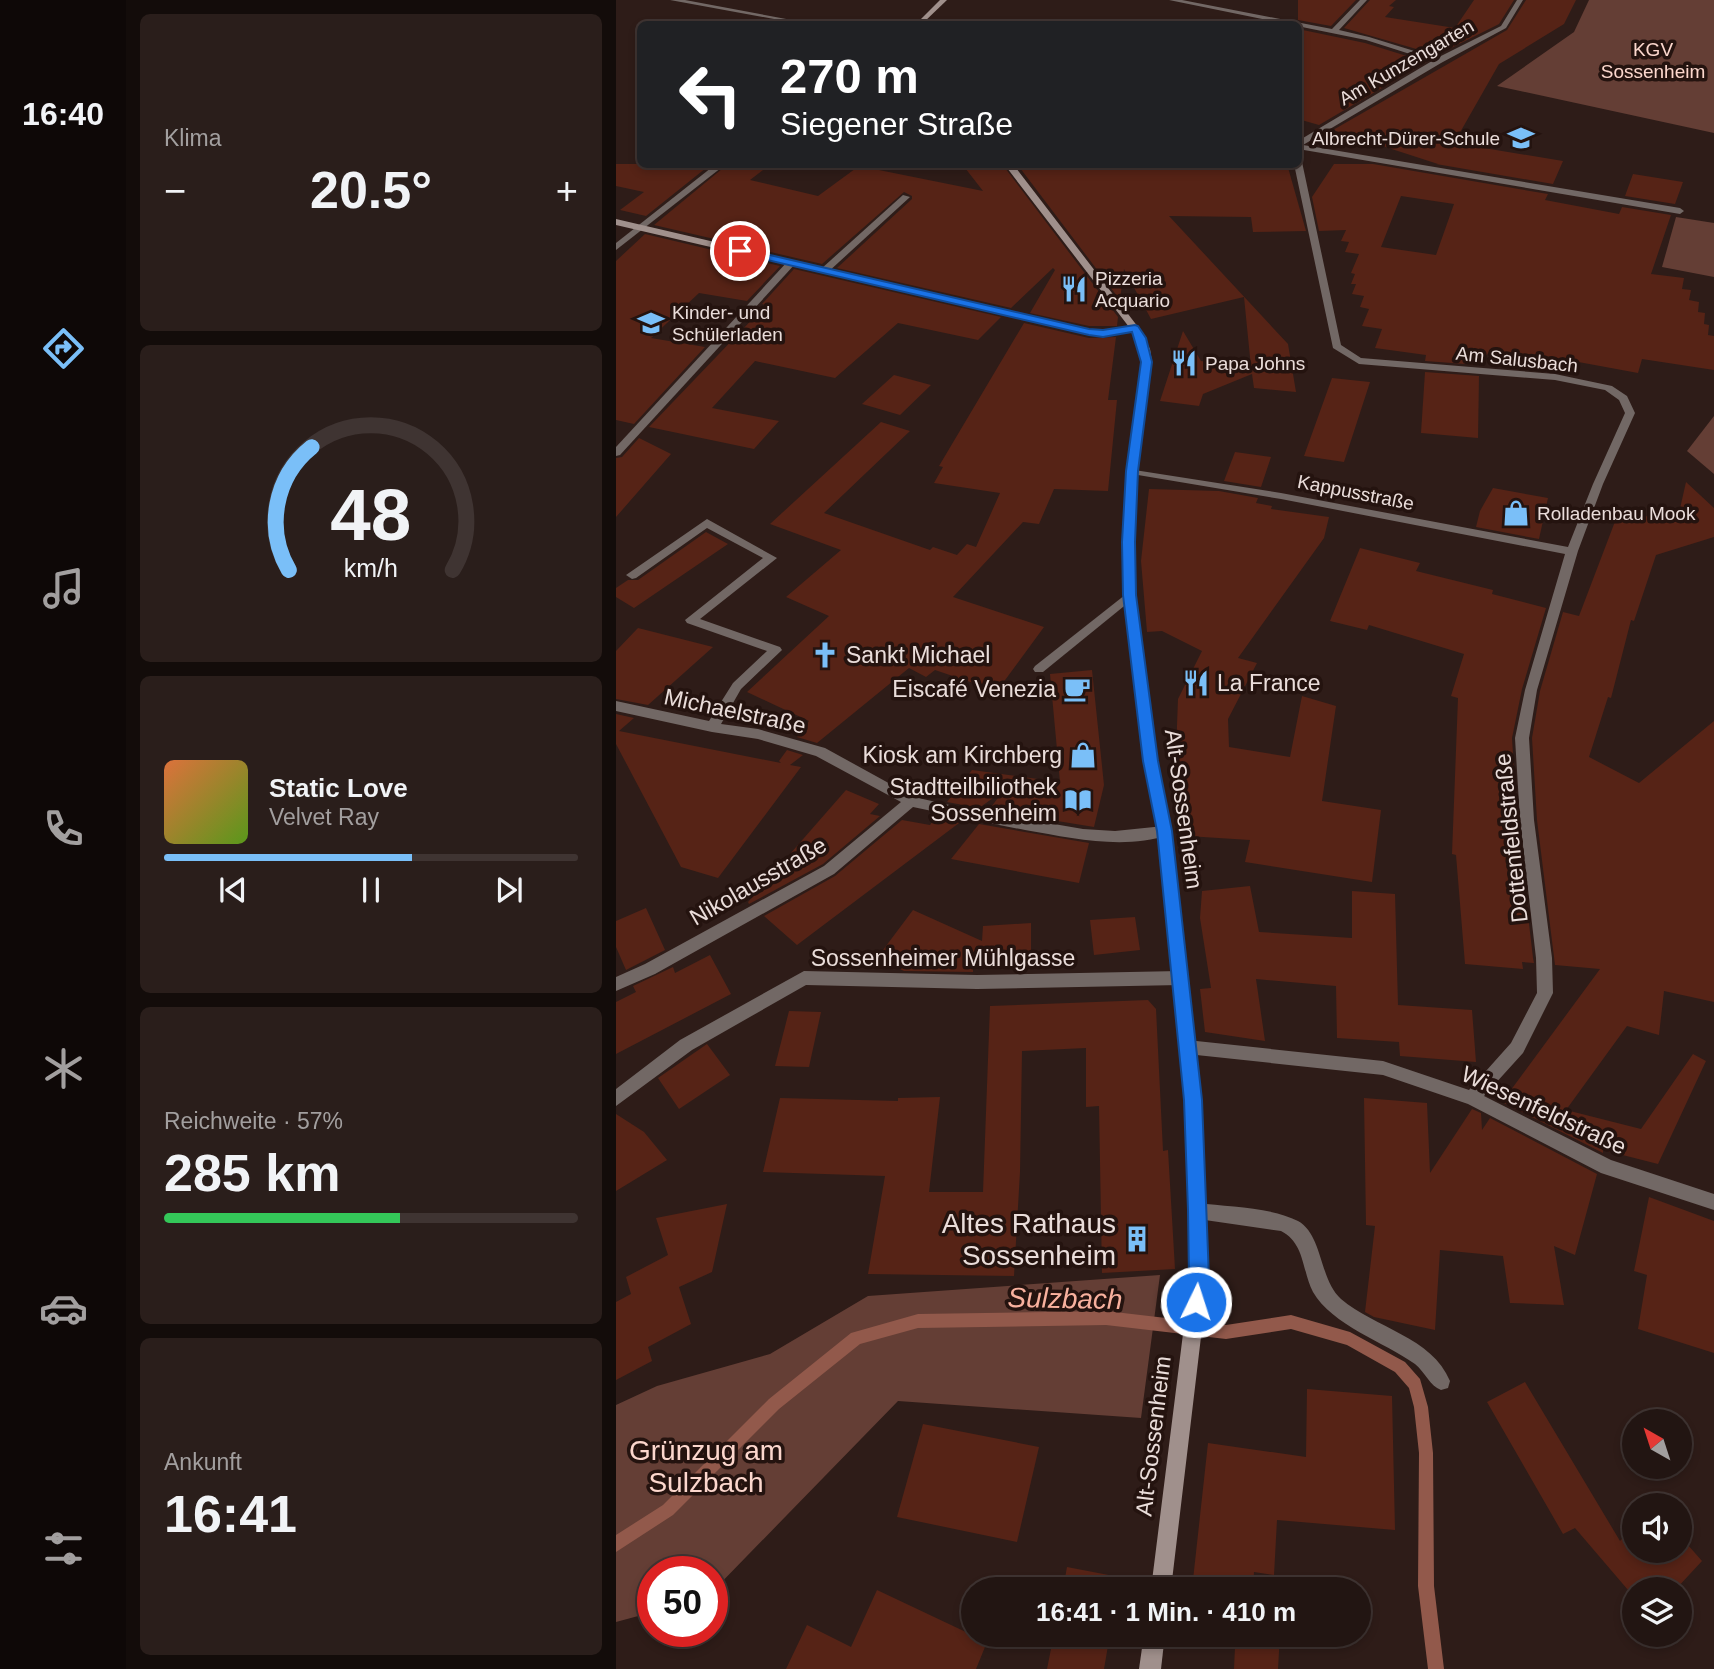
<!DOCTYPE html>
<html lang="de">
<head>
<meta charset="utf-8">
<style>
  :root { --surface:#221512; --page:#2a1e1b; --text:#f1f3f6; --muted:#a29f9f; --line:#3f3432; --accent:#7abff8 }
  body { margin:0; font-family:Helvetica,sans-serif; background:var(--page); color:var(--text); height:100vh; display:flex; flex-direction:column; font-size:26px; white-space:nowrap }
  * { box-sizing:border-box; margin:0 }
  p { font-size:23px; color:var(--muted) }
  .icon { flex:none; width:38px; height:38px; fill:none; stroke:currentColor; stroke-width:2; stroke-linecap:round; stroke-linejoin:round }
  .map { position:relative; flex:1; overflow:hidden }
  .details { display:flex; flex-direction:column; gap:14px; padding:14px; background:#130c0a; width:490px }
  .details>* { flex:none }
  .hud { position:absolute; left:21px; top:21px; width:665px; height:147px; border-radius:10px; box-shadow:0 4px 10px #0003,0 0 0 2px var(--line); background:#202124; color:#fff; overflow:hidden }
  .needle { width:46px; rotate:321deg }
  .controls { position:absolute; left:1006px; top:1409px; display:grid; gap:14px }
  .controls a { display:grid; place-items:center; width:70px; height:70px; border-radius:50%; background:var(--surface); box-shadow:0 4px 10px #0003,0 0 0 2px var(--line); font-size:35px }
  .speed { position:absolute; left:21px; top:1556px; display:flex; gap:14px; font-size:35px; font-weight:700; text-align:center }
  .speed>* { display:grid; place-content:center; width:91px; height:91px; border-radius:50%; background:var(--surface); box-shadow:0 4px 10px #0003,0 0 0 2px var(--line); line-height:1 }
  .speed .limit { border:10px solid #d22; background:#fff; color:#111 }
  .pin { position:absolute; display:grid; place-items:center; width:60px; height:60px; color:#fff; margin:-30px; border:4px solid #fff; border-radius:50%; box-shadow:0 2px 7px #0007 }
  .me { position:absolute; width:77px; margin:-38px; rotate:4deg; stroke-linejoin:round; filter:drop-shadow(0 0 5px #0008) }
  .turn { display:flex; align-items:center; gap:24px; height:147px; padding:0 28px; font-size:32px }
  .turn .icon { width:91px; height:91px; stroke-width:2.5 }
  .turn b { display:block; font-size:49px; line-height:60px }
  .big { font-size:52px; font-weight:800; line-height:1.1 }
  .details .tile { flex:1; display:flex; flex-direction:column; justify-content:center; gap:10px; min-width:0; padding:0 24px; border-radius:10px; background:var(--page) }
  .details .dial { align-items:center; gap:0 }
  .dial svg { height:182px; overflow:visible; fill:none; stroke:var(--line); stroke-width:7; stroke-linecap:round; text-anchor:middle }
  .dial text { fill:var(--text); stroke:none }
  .song { display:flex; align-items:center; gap:21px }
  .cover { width:84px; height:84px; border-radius:10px; background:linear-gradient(135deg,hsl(20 70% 55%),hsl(90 70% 35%)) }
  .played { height:7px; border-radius:4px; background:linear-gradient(90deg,var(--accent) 60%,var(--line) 60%) }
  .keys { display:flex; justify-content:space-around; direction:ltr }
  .heat { display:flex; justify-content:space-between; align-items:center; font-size:38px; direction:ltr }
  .charge { height:10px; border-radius:5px; background:linear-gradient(90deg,#34c759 57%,var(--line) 0) }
  .trip { position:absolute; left:345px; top:1577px; width:410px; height:70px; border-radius:35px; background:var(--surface); box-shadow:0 4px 10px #0003,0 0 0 2px var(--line); font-weight:800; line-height:70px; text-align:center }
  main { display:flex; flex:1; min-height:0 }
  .tabs { display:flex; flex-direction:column; width:126px; justify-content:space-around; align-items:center; background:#0e0807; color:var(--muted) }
  .tabs .icon { width:49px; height:49px }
  .tabs .selected { color:var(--accent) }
  .tabs b { font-size:32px; color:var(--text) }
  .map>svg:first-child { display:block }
  .green { fill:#643e35 }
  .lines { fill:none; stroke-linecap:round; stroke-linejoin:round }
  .stream { fill:#92594b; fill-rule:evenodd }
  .building { fill:#562316; fill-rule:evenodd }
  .street { fill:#726865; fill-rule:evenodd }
  .secondary { fill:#a0908c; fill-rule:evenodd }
  .route { fill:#1a73e8; stroke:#114b97; stroke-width:2 }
  .labels { text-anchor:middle; stroke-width:7; stroke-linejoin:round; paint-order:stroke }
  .far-park-label { font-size:19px; fill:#fcd7cd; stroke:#24130f }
  .far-street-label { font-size:19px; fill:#eaddda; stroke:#24130f }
  .far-poi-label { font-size:19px; fill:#eaddda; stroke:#24130f; text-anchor:start }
  .poi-label { font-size:23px; fill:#eaddda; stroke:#24130f; text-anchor:end }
  .street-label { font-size:23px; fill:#eaddda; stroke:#24130f }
  .near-poi-label { font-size:28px; fill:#eaddda; stroke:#24130f; text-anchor:end }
  .near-water-label { font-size:28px; font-style:italic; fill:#f8b19e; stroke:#24130f }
  .near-park-label { font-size:28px; fill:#fcd7cd; stroke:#24130f }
</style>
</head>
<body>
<main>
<nav class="tabs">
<b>16:40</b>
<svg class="icon selected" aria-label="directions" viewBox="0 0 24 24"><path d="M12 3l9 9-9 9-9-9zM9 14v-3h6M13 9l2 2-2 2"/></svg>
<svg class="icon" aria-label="music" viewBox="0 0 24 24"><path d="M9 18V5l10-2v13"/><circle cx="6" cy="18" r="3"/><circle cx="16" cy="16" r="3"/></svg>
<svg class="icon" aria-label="phone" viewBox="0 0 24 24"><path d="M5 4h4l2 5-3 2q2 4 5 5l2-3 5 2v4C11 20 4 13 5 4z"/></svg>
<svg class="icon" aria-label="climate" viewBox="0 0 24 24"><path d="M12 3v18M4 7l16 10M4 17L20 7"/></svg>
<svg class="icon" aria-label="car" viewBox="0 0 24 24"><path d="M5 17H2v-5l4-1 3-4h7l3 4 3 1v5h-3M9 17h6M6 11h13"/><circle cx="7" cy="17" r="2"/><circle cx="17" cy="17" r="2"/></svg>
<svg class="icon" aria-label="filters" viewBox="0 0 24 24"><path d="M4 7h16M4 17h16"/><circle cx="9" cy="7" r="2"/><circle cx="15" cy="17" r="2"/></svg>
</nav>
<section class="details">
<div class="tile"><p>Klima</p>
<div class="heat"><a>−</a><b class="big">20.5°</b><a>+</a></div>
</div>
<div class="tile dial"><svg viewBox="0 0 100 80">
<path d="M14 69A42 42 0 1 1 86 69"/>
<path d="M14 69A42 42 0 0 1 24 15" stroke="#7abff8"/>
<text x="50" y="56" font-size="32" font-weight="700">48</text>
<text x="50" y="72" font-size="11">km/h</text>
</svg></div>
<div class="tile">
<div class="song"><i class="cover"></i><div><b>Static Love</b><p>Velvet Ray</p></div></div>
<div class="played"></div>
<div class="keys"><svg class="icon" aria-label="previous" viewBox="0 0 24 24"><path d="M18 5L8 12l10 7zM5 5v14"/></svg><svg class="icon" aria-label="pause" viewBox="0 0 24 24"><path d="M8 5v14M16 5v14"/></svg><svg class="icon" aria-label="next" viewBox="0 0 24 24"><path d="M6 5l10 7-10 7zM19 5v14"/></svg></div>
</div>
<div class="tile"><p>Reichweite · 57%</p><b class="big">285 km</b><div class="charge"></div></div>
<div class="tile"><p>Ankunft</p><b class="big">16:41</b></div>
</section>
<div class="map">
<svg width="1098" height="1669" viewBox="0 0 1098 1669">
  <rect width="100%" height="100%" fill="#2e1c18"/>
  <g class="green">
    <path d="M973 0H1098V133L881 86 958 32Z"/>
    <path d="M1060 217 1098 223V277L1046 267Z"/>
    <path d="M1098 416V474L1071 451Z"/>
    <path d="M544 1275 525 1418 282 1401 96 1592V1572H37V1612L0 1622V1405L41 1386 154 1354 252 1296Z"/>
  </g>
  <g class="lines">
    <path class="stream" d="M490 1311 610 1325 675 1315 734 1332 789 1362 804 1379 812 1407 817 1453 818 1586 828 1669H812L802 1586 803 1453 798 1407 793 1388 779 1372 731 1345 675 1329 610 1339 490 1325 302 1328 244 1344 163 1409 57 1515 0 1552V1535L47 1505 153 1399 235 1333 302 1314Z"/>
  </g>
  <g class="building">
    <path d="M682 0H740L715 26 682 20Z"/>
    <path d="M754 0H780L773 6 778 7 769 17 839 28 858 0H898L883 24 821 55 728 28Z"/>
    <path d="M910 0H960L948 24 883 64 838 143 947 161 937 184 820 164H822L717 130 891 30Z"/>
    <path d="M682 29 749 43 810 62 703 125 682 119Z"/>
    <path d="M0 164H95L30 216 4 210 28 192 0 186Z"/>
    <path d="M112 164H155L134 180 202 196 243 166 367 191 346 164H386L502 317 501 326H473L414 313 439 270 437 268 395 308 221 268 296 199V196L288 192 206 264 38 225Z"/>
    <path d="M401 164H671L690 231 637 232 635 217 553 216 672 344 680 392 638 388 636 374 587 394 583 406 544 401 567 331 585 361 635 367 628 297 535 319 508 269 504 300Z"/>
    <path d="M718 164H757L932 194 929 200 1003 214 1006 207 1055 215 1035 274 1068 278 1066 289 1075 290 1073 300 1083 302 1082 312 1089 313 1088 324 1093 325 1092 335 1098 336V370L1026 359 1022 373 919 354 917 360 872 353 871 355 863 354V365L809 361 810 355 759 348 766 329 746 326 753 309 744 307 748 296 736 294 740 284H735L739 274 735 273 743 254 729 252 733 242 725 241 730 230 703 231 696 197ZM785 196 838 204 820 255 765 247Z"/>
    <path d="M1017 174 1067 182 1059 204 1009 196Z"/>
    <path d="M29 234 164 266 131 301 83 293 35 338 89 347 18 424 0 420V261Z"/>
    <path d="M178 269 385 317 362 340 282 323 219 378 139 361 96 408 163 421 138 449 33 427 150 305 146 304Z"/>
    <path d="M408 323 473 338 500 337 492 400H501L492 491 438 489 423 524 407 522 337 597 428 627 381 691 319 670 310 677 293 668 201 743 181 737 193 721 131 692 213 616 170 597 225 550 154 524 265 422 294 431 208 513 314 550 317 547 341 555 351 544 360 547 384 493 318 483 327 467 323 466Z"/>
    <path d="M809 372 863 376 862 438 805 433Z"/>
    <path d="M278 375 315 385 284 415 246 404Z"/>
    <path d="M716 378 754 382 728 462 688 456Z"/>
    <path d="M23 438 55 454 0 517V458L6 457Z"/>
    <path d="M619 452 655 457 645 487 608 481Z"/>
    <path d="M1070 482 1098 508V537L1040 555 1018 621 1015 620 995 698 992 697 973 757 1023 783 1098 721V1002L1048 991 1043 1035 1011 1026 950 1110 1025 1129 1077 1054 1090 1061 1042 1164 987 1150V1153L886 1102 984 969 939 965 921 820 916 738 924 691 947 612 963 616 1003 511 1061 522Z"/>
    <path d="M877 488 932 498 923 539 860 527 864 511Z"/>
    <path d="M533 489 603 491 642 498 640 503 656 506 655 509 713 517 708 538 622 658 641 663 612 719 613 747 674 757 686 696 720 706 706 801 765 810 756 882 629 862 634 840 571 836 560 752 562 699 586 651 546 631 531 632 525 561Z"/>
    <path d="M90 532 112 544 18 608 0 597V588L12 580H22Z"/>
    <path d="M744 548 804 563 800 571 877 590 876 594 930 608 906 689 896 738 901 820 917 958 918 963 906 962 907 969 849 964 840 855 836 854 842 698 835 696 848 654 753 625 751 630 714 621Z"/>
    <path d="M22 628 97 647 32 705 0 699V651Z"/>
    <path d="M476 670 488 785 478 827 373 810 387 791 363 808 331 802 356 770 444 782 434 674Z"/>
    <path d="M0 714 18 718 3 731 165 763 163 761 171 750 187 755 174 765 185 767 102 878 65 867 0 744Z"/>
    <path d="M230 790 263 804 254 814 264 816 207 864 133 904 132 902Z"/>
    <path d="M321 815 347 820 181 945 148 916 219 876 286 820 314 825Z"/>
    <path d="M363 824 473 843 463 883 335 859Z"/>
    <path d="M634 886 643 932 736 938V891L779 894 782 1005 856 1010 860 1062 784 1056 783 1042 721 1038 720 986 640 979 649 1041 589 1032 584 989 595 988 584 918 586 891Z"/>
    <path d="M30 908 49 950 10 970 0 947V921Z"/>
    <path d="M297 910 366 941 367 926 415 923V962L357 968V972L288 971 261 958Z"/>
    <path d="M519 917 524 950 478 955 474 920Z"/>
    <path d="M94 955 115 994 0 1054V1002L20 992 17 986 57 967 59 973Z"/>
    <path d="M532 1000 540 1009 547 1151 552 1150 559 1269 486 1273 483 1106 470 1107V1048L406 1051 404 1172 398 1276 252 1274 269 1176 147 1172 164 1098 282 1101V1098L324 1097 313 1192H367L374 1006Z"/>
    <path d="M173 1011 205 1012 193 1067 159 1066Z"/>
    <path d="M91 1044 114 1075 63 1109 42 1078Z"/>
    <path d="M748 1098 811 1103 814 1173 856 1109 865 1113 866 1130 874 1118 981 1174 959 1255 938 1246 948 1305 894 1303 887 1256 824 1250 819 1330 758 1317 749 1312 759 1226 750 1225Z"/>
    <path d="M0 1114 28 1132 51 1160 0 1191Z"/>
    <path d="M1033 1197 1098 1221V1353L1022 1329 1031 1275 1018 1271Z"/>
    <path d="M111 1204 96 1272 63 1287 75 1324 32 1347 36 1361 0 1380V1302L15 1294 10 1277 52 1255 40 1218Z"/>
    <path d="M909 1382 1004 1541 1018 1526V1550H1064V1536L1086 1561 1060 1589H1018V1597L959 1528 947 1534 871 1402Z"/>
    <path d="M691 1389 776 1396 779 1530 661 1520 658 1575 638 1572 637 1589H576L592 1443 690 1457Z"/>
    <path d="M307 1424 423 1447 401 1542 281 1517Z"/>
    <path d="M451 1567 503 1577 501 1589H447Z"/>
    <path d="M261 1590 371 1642 360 1669H170L191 1625 235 1647Z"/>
    <path d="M438 1634H494L488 1669H431Z"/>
    <path d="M571 1634H664L662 1669H618L619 1647 571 1639Z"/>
  </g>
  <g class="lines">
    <g class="street">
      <path d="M54 0H69L197 24H185Z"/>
      <path d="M553 0H566L716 29 744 0H751L723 30 753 37 821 58 885 26 901 0H907L890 28 825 63 687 145 1064 208 1068 211 1064 214 682 149V141L816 61 750 40Z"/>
      <path d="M682 160 686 162 725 345 745 358 939 374 996 386 1011 396 1019 413 987 484 962 551 921 690 913 738 918 820 936 958 937 993 907 1053 868 1096 995 1160 1098 1194V1210L985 1173 852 1104 767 1075 571 1054 565 1052 563 1047 565 1042 571 1040 767 1061 853 1090 895 1043 921 993 920 958 904 820 899 738 909 690 949 554 665 499 516 474 512 473V469L665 493 952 547 977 484 1009 413 1003 400 989 390 939 380 743 364 717 348 678 164H682Z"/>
      <path d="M100 164H110L0 250V243Z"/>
      <path d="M287 195 294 197 211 273H205V269Z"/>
      <path d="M172 261 180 263 4 455 0 456V447Z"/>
      <path d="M91 519 161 558 84 619 164 647 166 650 125 689 105 724 142 729 209 748 298 797 351 809 467 829 499 831 548 826 553 827 555 831 553 835C506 850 456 838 409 830 371 823 334 815 297 807L218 874 39 974 0 991V977L29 964 208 866 285 802 200 756 142 739 96 732 0 711V701L93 721 117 683 151 651 71 623 69 620 147 558 91 528 20 578 16 579 10 575Z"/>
      <path d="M514 591 520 595 518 598 427 672H419L417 669 419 666Z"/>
      <path d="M188 971 361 975 564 971 569 973 572 978 569 983 564 985 361 989 190 985 76 1050 0 1106V1089L64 1040Z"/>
      <path d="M582 1203C612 1207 655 1207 682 1221 707 1235 703 1279 725 1299 759 1328 816 1337 834 1381L832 1388 825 1390C814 1386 809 1372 799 1364 768 1342 716 1325 697 1292 686 1271 689 1243 665 1231L582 1219 576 1217 573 1211 576 1205Z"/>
    </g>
    <g class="secondary">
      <path d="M324 0H331L306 24H300Z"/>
      <path d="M388 164H397L522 327 534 349 536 362 521 471 518 542 520 595 541 761 555 831 585 1100 592 1278 555 1589H535L574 1278 569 1100 541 831 527 761 508 595 506 542 511 471 526 362 524 349 516 332 487 337 473 335 0 225V219L473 329 487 331 513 327Z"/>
      <path d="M528 1634H549L545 1669H523Z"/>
    </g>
  </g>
  <path class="route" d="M124 248 473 329 487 330 519 325 522 326 530 338 536 362 522 471 519 542 520 595 542 761 556 831 586 1100 593 1278 587 1309 580 1312 573 1309 570 1302 573 1278 572 1210 568 1100 541 831 527 761 507 595 506 542 510 471 525 362 516 332 487 337 473 335 121 253 119 251Z"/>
  <defs>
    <g id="school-bare" transform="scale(2.1)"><path d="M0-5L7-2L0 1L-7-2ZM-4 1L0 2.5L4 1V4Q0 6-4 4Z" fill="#7abff8" stroke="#24130f" stroke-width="2.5" paint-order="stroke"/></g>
    <g id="restaurant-bare" transform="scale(2.1)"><path d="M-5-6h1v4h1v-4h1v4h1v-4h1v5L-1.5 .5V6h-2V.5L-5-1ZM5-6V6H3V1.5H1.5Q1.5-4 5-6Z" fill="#7abff8" stroke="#24130f" stroke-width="2.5" paint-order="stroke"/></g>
    <g id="shop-bare" transform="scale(2.1)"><path d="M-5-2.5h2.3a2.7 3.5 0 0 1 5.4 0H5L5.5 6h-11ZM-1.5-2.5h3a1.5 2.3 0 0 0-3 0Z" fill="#7abff8" stroke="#24130f" stroke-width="2.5" paint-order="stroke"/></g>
    <g id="church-bare" transform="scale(2.1)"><path d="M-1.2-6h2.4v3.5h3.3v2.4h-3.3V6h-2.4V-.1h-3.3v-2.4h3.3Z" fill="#7abff8" stroke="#24130f" stroke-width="2.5" paint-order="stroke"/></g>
    <g id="cafe-bare" transform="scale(2.1)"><path d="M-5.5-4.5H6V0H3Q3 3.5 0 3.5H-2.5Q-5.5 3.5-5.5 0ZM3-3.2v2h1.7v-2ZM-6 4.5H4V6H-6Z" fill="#7abff8" stroke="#24130f" stroke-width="2.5" paint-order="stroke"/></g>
    <g id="library-bare" transform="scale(2.1)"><path d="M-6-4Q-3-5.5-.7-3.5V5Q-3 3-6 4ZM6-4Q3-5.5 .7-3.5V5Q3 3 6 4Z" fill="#7abff8" stroke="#24130f" stroke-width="2.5" paint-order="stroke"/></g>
    <g id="building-bare" transform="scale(2.1)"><path d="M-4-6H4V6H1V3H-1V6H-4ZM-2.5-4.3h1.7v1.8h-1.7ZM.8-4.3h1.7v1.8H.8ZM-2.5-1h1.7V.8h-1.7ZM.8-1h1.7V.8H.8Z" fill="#7abff8" stroke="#24130f" stroke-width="2.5" paint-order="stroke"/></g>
  </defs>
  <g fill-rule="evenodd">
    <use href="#school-bare" x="905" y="138"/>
    <use href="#restaurant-bare" x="458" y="289"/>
    <use href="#school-bare" x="35" y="323"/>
    <use href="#restaurant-bare" x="568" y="363"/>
    <use href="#shop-bare" x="900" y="513"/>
    <use href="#church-bare" x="209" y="655"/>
    <use href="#restaurant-bare" x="580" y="683"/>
    <use href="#cafe-bare" x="461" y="689"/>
    <use href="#shop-bare" x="467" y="755"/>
    <use href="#library-bare" x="462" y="800"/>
    <use href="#building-bare" x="521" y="1239"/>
  </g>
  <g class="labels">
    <g class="far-park-label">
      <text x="1037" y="56">KGV<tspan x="1037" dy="22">Sossenheim</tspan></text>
    </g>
    <g class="far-street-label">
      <text transform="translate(790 62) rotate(-30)" y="7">Am Kunzengarten</text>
      <text transform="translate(901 359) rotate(6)" y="7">Am Salusbach</text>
      <text transform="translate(740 492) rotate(11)" y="7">Kappusstraße</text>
    </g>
    <g class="far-poi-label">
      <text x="884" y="145" text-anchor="end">Albrecht-Dürer-Schule</text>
      <text x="479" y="285">Pizzeria<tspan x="479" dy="22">Acquario</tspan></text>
      <text x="56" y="319">Kinder- und<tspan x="56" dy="22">Schülerladen</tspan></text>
      <text x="589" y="370">Papa Johns</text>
      <text x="921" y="520">Rolladenbau Mook</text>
    </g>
    <g class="poi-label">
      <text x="230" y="663" text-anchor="start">Sankt Michael</text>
      <text x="601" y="691" text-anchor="start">La France</text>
      <text x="440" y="697">Eiscafé Venezia</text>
      <text x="446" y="763">Kiosk am Kirchberg</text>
      <text x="441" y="795">Stadtteilbiliothek<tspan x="441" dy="26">Sossenheim</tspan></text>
    </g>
    <g class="street-label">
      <text transform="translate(119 711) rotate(12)" y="8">Michaelstraße</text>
      <text transform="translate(568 809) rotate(82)" y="8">Alt-Sossenheim</text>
      <text transform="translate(895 838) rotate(-96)" y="8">Dottenfeldstraße</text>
      <text transform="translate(142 881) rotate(-30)" y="8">Nikolausstraße</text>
      <text x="327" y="966">Sossenheimer Mühlgasse</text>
      <text transform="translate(928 1110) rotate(25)" y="8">Wiesenfeldstraße</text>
      <text transform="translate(537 1436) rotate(-83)" y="8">Alt-Sossenheim</text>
    </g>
    <g class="near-poi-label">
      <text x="500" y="1233">Altes Rathaus<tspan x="500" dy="32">Sossenheim</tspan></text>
    </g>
    <g class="near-water-label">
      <text transform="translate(449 1298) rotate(1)" y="10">Sulzbach</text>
    </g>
    <g class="near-park-label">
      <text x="90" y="1460">Grünzug am<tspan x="90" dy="32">Sulzbach</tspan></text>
    </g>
  </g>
</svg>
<div class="controls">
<a><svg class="needle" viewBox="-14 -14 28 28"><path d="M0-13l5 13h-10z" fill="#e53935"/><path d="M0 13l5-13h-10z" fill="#a29f9f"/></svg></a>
<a><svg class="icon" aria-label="sound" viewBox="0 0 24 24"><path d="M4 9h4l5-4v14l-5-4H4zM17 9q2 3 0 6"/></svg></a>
<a><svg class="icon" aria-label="layers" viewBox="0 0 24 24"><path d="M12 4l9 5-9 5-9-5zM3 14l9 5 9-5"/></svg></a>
</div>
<div class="speed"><div class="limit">50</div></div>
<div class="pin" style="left:124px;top:251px;background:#d93025"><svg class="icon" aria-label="arrive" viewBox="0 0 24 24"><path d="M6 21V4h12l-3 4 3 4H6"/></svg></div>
<svg class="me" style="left:580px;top:1302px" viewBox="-20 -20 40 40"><circle r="17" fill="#1a73e8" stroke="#fff" stroke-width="3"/><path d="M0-11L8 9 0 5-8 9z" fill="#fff"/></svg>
<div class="trip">16:41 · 1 Min. · 410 m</div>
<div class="hud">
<div class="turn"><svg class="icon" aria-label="left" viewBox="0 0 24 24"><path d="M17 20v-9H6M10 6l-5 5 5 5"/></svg><div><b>270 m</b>Siegener Straße</div></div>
</div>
</div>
</main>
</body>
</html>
